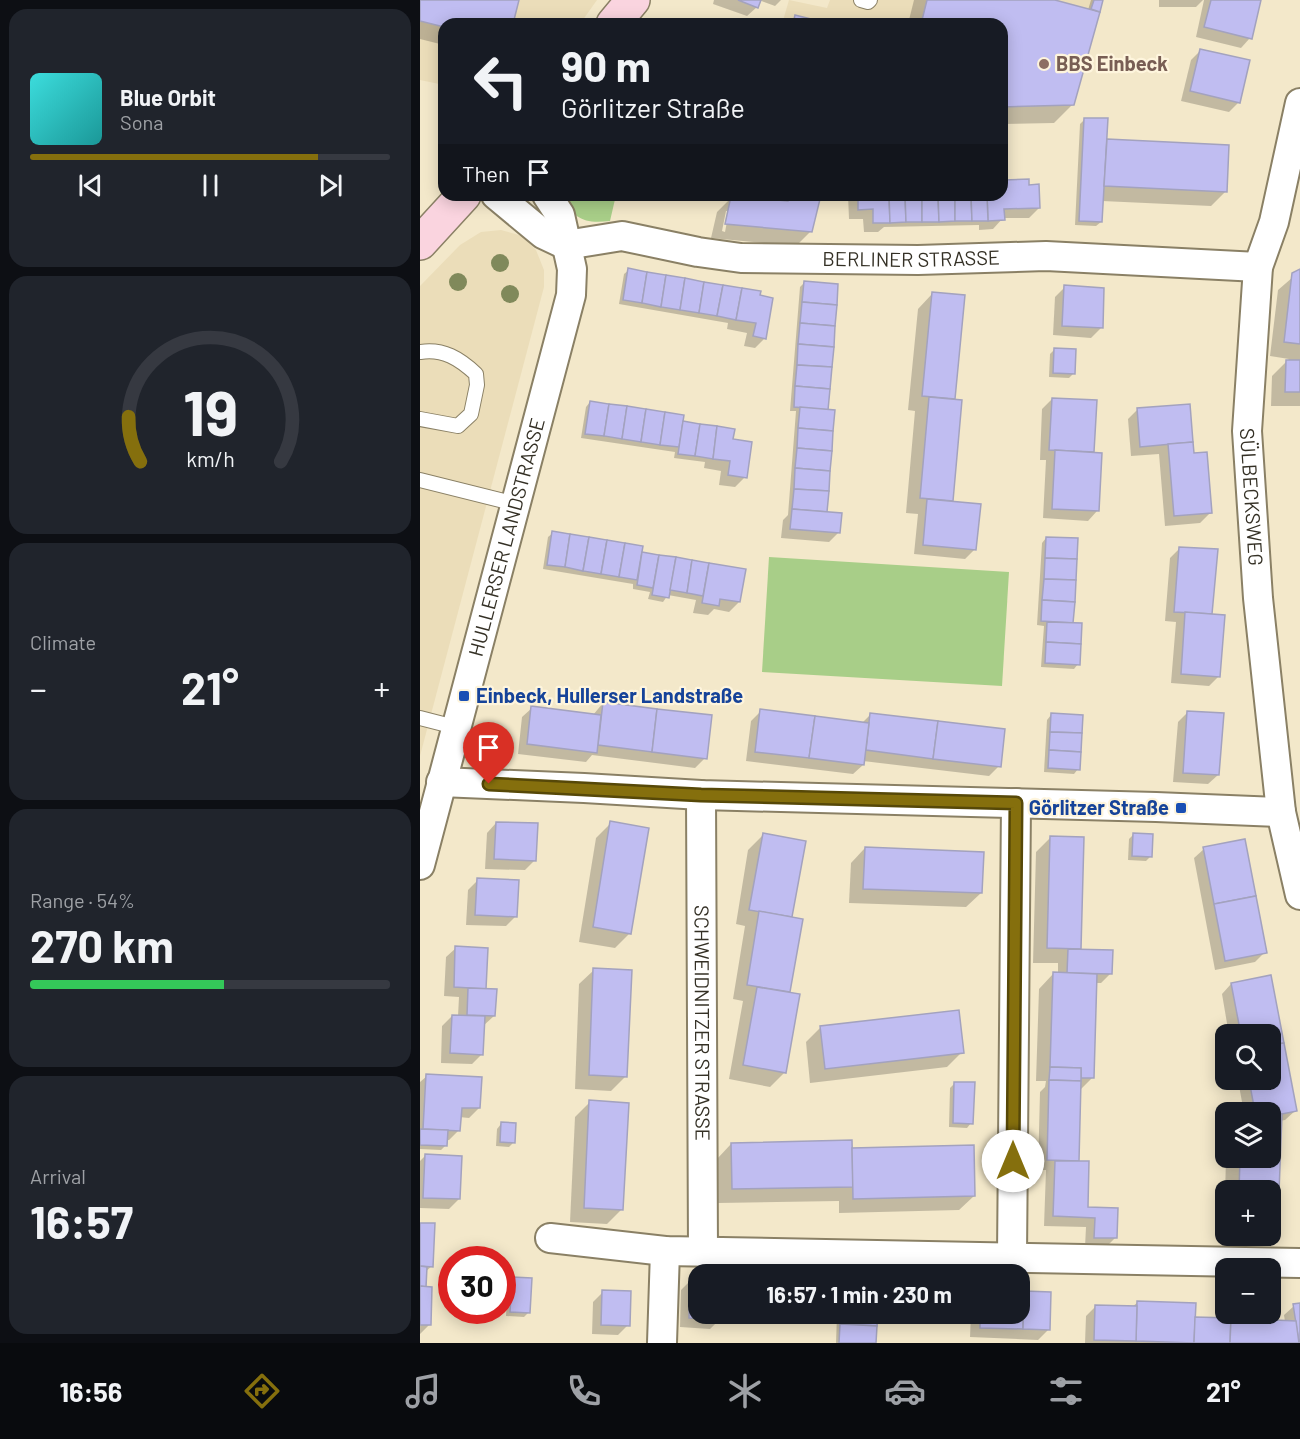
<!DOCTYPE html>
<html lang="en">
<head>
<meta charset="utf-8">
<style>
  :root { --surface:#171b24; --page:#20242c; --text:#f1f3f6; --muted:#9ea1a6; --line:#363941; --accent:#856f0d }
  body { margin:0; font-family:Barlow,sans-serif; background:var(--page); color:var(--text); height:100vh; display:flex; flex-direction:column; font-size:22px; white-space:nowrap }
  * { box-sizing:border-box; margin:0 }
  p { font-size:20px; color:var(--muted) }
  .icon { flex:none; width:33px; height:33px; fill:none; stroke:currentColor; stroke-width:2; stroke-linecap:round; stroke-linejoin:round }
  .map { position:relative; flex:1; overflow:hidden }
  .drawer { display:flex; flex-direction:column; gap:9px; padding:9px; background:#0d0f14; width:420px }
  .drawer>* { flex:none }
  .hud { position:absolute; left:18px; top:18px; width:570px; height:183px; border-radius:18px; box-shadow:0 3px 15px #0003; background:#171b24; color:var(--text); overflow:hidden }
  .tools { position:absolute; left:795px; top:1024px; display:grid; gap:12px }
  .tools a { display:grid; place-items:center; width:66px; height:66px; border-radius:12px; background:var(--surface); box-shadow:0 3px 15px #0003; font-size:30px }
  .speed { position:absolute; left:18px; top:1246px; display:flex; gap:12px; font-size:30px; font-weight:700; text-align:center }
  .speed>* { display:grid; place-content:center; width:78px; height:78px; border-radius:50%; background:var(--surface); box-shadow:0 3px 15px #0003; line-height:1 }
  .speed .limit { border:9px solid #d22; background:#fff; color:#111 }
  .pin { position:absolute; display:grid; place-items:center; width:51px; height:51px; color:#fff; margin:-62px -26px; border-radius:50% 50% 50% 0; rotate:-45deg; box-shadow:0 0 6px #0007 }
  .pin .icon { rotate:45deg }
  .me { position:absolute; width:66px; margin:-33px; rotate:0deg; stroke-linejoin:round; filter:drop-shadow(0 0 4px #0008) }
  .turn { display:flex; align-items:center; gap:21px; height:126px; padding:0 24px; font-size:27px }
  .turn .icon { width:78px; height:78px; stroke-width:2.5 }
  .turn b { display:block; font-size:42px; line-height:51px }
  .then { display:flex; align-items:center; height:57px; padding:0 24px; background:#0003; gap:12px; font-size:22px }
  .big { font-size:45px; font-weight:700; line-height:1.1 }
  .drawer .card { flex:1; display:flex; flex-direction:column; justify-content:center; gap:9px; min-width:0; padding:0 21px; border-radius:18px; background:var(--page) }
  .drawer .dial { align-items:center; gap:0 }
  .dial svg { height:156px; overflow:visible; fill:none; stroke:var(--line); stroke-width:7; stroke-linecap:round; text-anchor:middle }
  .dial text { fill:var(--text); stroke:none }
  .song { display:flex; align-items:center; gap:18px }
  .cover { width:72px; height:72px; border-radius:9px; background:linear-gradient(135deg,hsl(180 70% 55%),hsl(180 70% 35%)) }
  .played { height:6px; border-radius:3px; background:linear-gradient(90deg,var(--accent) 80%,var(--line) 80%) }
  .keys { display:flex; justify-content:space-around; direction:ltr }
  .heat { display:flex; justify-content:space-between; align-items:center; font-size:33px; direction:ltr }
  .charge { height:9px; border-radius:4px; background:linear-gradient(90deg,#34c759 54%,var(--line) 0) }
  .trip { position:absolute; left:268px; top:1264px; width:342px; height:60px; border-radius:18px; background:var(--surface); box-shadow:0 3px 15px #0003; font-weight:700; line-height:60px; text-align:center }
  .dock { display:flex; height:96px; justify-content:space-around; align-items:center; background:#090b0e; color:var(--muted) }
  .dock .icon { width:42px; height:42px }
  .dock .current { color:var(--accent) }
  .dock b { font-size:27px; color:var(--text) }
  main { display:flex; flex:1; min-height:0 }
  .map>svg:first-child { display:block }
  .built { fill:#ebddb9 }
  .green { fill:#a8ce88 }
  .shadow { fill:#0003; fill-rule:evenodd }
  .building { fill:#c0bdf1; stroke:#a3a2be; stroke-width:1.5 }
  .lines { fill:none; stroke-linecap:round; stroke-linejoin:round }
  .service-casing { stroke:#8a8065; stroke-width:16 }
  .minor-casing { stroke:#8a8065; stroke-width:32 }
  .secondary-casing { stroke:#8a8065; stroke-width:36 }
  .service { stroke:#fff; stroke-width:14 }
  .minor { stroke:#fff; stroke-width:28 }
  .secondary { stroke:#fad4df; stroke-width:33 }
  .tree { fill:#80895b }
  .route-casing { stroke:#564808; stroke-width:15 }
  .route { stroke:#856f0d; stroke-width:10 }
  .education-dot { fill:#8d6e63; stroke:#fef5dd; stroke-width:2 }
  .transit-dot { fill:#1a4fb4; stroke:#fef5dd; stroke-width:2 }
  .labels { text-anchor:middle; stroke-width:4.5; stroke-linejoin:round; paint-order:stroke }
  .education-label { font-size:20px; font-weight:bold; fill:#785e54; stroke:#fef5dd; text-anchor:start }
  .street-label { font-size:20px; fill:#343025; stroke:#fef5dd }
  .transit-label { font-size:20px; font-weight:bold; fill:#164399; stroke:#fef5dd; text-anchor:start }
</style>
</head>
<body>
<main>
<section class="drawer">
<div class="card">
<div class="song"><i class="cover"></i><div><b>Blue Orbit</b><p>Sona</p></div></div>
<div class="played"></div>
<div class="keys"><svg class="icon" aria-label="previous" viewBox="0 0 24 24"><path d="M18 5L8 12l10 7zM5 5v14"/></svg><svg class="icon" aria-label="pause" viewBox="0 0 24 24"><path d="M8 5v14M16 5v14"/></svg><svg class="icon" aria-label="next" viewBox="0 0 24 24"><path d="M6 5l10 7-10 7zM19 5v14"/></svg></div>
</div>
<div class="card dial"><svg viewBox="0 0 100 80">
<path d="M14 69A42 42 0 1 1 86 69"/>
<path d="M14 69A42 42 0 0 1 8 46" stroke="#856f0d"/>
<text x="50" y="56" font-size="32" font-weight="700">19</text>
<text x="50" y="72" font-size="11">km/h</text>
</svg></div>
<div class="card"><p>Climate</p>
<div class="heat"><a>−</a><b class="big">21°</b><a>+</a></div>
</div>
<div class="card"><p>Range · 54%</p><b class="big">270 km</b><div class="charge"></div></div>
<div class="card"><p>Arrival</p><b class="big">16:57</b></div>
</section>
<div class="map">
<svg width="880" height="1343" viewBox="0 0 880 1343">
  <rect width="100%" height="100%" fill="#f3e8ca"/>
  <g class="built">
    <path d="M0 0H177L160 24H24V85L0 80Z"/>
    <path d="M369 0 407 8 410 0H683L654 105 582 107V24H362Z"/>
    <path d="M81 230 102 236 116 250 124 270V287L0 756V286L40 245 61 232Z"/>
  </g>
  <g class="green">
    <path d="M142 195H164V197L170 195H196L190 221C164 224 153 219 142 195Z"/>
    <path d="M349 557 589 572 582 686 342 672Z"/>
  </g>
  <g class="shadow">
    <path d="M0 0H97L91 24H24V45L0 39Z"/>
    <path d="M294 0H361L355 6 339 0 337 7 327 16 293 4Z"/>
    <path d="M494 0H629L668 10 671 0H682L653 104 634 123 582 124V24H488Z"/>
    <path d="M739 0H783L776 7H739Z"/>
    <path d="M784 0H839L830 38 821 48 776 37Z"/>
    <path d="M781 50 819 102 809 112 761 101 771 60Z"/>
    <path d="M665 119 685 143 687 141 806 191 791 206 682 201 681 222 676 226 655 225 660 124Z"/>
    <path d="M584 181 607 186 619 208 609 218H583L573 229 559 230V225L464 227 458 232H444L443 219H429L428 195H582V183Z"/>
    <path d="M359 195H400L391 231 376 246 291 238 297 212 312 197 358 202ZM306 211H309L305 232 302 231Z"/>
    <path d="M209 270 339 293 345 338 335 348 324 346 327 333 307 329 308 323 199 304 204 274Z"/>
    <path d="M880 271V406H851L852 376 869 359 850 356 858 290Z"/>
    <path d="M384 283 407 411 405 511 419 532 409 542 361 538 363 520 368 515 376 411H370L380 287Z"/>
    <path d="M645 287 681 328 671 338 633 335 635 297Z"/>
    <path d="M512 294 543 297 533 401 531 501 529 503 555 549 545 559 494 554 498 514 486 513 495 411 488 410 498 309Z"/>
    <path d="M635 349 654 373 649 378 629 377 630 354Z"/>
    <path d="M632 399 675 401 672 454 677 511 668 521 623 518 626 460H620L622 409Z"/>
    <path d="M170 402 312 440 325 477 315 487 299 485 301 471 284 468 285 462 254 458 255 452 161 438 166 407Z"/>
    <path d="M718 409 772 455 790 513 780 523 745 526 739 454 711 456 708 419Z"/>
    <path d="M133 533 220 553 324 570 319 602 309 612 294 609 288 615 273 613 276 600 248 595 243 602 228 599 230 592 213 589V584L123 569 128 537Z"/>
    <path d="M626 538 652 624 658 664 654 669 621 667 624 626 617 625 622 543Z"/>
    <path d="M760 548 796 551 791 616 799 676 789 686 751 683 756 622 745 621 750 558Z"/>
    <path d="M183 703 285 758 275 768 172 755 166 762 98 754 102 717 112 708 173 715Z"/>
    <path d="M341 711 442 723 451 714 579 766 569 776 443 761V765L433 774 326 761 331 721Z"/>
    <path d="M768 712 798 775 788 784 753 782 758 722Z"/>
    <path d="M631 715 658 769 654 774 624 772 627 720Z"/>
    <path d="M76 823 115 860 105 870 65 869 67 833Z"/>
    <path d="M191 823 210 933 195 948 159 942 176 838Z"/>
    <path d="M343 835 371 918 381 920 369 994 365 1072 350 1087 309 1079 323 1001 313 999 325 926 316 924 328 850Z"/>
    <path d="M713 835 731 856 726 861 708 860 709 839Z"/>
    <path d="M631 837 659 949 657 951 691 973 681 983H676L672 1078 659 1091 657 1163 666 1208 695 1238 685 1248 665 1247 666 1227 624 1226 626 1170H618L620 1092 625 1087 626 1081H616L619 989 633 974H638V963H613L616 852Z"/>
    <path d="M445 848 561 893 546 907 429 903 431 863Z"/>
    <path d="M784 849 845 952 835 962 795 970 774 858Z"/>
    <path d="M58 880 96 916 86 926 46 925 48 890Z"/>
    <path d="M36 948 64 990 74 1016 63 1026 62 1054 52 1064 21 1063 22 1026 32 1016H38L39 997 24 996 26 957Z"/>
    <path d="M174 970 206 1076 191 1091 155 1089 159 984Z"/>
    <path d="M849 976 875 1111 865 1120 860 1121 856 1218 850 1224V1191H806V1232H804L806 1158H850V1113H824L818 1080H850V1035H809L802 994 811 984Z"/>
    <path d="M400 1028 542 1052 527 1067 390 1083 386 1042Z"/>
    <path d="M7 1076 59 1108 49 1118 39 1117V1130L29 1140H26V1145L21 1150 0 1149V1082Z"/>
    <path d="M535 1083 551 1123 547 1128 529 1127 530 1088Z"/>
    <path d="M170 1102 202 1209 187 1224 150 1222 155 1117Z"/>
    <path d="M81 1124 94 1142 89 1147 76 1146 77 1129Z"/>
    <path d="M311 1144 554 1196 539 1210 419 1213V1201L298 1203 297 1159Z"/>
    <path d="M5 1156 39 1199 29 1209 0 1208V1161Z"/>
    <path d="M0 1224 12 1266 5 1272V1286L9 1325 0 1334Z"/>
    <path d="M92 1279 109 1312 104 1317 86 1316 88 1283Z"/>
    <path d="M271 1280H279V1314H300V1319L290 1329 260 1327 261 1290Z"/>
    <path d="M183 1292 208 1325 198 1335 172 1334 173 1302Z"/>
    <path d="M600 1292 628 1330 618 1340 550 1337 551 1314H600Z"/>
    <path d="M718 1302 774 1318 865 1322 864 1315 874 1306 880 1305V1343H665L666 1316 676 1306 712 1307Z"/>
    <path d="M417 1314H456L455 1343H416Z"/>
  </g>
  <g class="building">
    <path d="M0 0H99L93 24H24V27L0 21Z"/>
    <path d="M318 0H341L338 8Z"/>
    <path d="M507 0H635L680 12 654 105 582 107V24H501Z"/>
    <path d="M674 0H683L680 12 671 9Z"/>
    <path d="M791 0H841L832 39 784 27Z"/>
    <path d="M375 15 411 24H373Z"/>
    <path d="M780 49 830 60 820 103 770 91Z"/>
    <path d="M664 118H688L682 222 659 221Z"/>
    <path d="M687 139 809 145 807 192 684 186Z"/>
    <path d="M609 179V185L619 184 620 208 584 209 585 220 568 221 567 195H582L584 180Z"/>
    <path d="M369 195H401L392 232 305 224 311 196 368 201Z"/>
    <path d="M438 195H469L470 223H453V209L438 210Z"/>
    <path d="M469 195H485L486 222 470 223Z"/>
    <path d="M485 195H502V222H486Z"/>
    <path d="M502 195H518L519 222H502Z"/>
    <path d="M518 195H535V221L519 222Z"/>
    <path d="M535 195H551L552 221H535Z"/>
    <path d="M551 195H567L568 221H552Z"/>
    <path d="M208 268 227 272 222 303 203 300Z"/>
    <path d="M880 269V344L864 342 872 273Z"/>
    <path d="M227 272 246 275 241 307 222 303Z"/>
    <path d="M246 275 265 278 260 310 241 307Z"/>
    <path d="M265 278 284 282 279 313 260 310Z"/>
    <path d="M384 281 418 284 417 305 382 302Z"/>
    <path d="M284 282 303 285 297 316 279 313Z"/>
    <path d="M303 285 322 288 316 320 297 316Z"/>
    <path d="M644 285 684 288 683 328 642 326Z"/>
    <path d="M322 288 341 291 340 295 353 298 346 339 333 336 336 323 316 320Z"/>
    <path d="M512 292 545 295 535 399 502 396Z"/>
    <path d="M382 302 417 305 415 326 380 323Z"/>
    <path d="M380 323 415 326 414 347 378 344Z"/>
    <path d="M378 344 414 347 412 367 377 365Z"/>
    <path d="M634 348 656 349 655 374 633 373Z"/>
    <path d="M866 360H880V392H865Z"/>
    <path d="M377 365 412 367 410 389 375 386Z"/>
    <path d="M375 386 410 389 408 410 374 407Z"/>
    <path d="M509 397 542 400 533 501 500 498Z"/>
    <path d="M632 398 677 400 674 452 629 450Z"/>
    <path d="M170 401 189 404 184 436 165 434Z"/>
    <path d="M189 404 207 406 202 439 184 436Z"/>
    <path d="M770 404 773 442 720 447 717 408Z"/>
    <path d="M207 406 226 409 221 442 202 439Z"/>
    <path d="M380 407 415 410 413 431 378 428Z"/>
    <path d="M226 409 245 412 240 445 221 442Z"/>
    <path d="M245 412 264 415 259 447 240 445Z"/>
    <path d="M263 421 280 424 275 456 258 454Z"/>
    <path d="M280 424 297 426 293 459 275 456Z"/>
    <path d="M297 426 315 429 313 439 332 442 327 478 308 475 310 461 293 459Z"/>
    <path d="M378 428 413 431 412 451 377 448Z"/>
    <path d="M773 442 774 453 787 452 792 513 754 516 748 444Z"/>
    <path d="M377 448 412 451 410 471 375 468Z"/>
    <path d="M635 450 682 453 679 511 632 509Z"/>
    <path d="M375 468 410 471 409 491 374 489Z"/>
    <path d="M374 489 409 491 407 512 372 509Z"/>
    <path d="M507 499 561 504 556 550 503 545Z"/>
    <path d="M372 509 422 513 420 533 370 529Z"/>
    <path d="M132 531 150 534 145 567 127 565Z"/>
    <path d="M150 534 169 537 163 571 145 567Z"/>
    <path d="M169 537 187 540 181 574 163 571Z"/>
    <path d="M626 537 658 538 657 559 625 558Z"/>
    <path d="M187 540 205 543 199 577 181 574Z"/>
    <path d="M205 543 223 546 217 580 199 577Z"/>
    <path d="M759 547 798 549 792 614 754 612Z"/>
    <path d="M222 552 239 555 233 588 217 585Z"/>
    <path d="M239 555 256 557 249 598 232 595Z"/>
    <path d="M256 557 272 560 267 593 250 590Z"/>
    <path d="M625 558 657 559 656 580 624 579Z"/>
    <path d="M272 560 289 563 283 596 267 593Z"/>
    <path d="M289 563 326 569 320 602 300 599 299 606 282 603Z"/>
    <path d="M624 579 656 580 655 602 622 600Z"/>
    <path d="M622 600 655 602 653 623 621 621Z"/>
    <path d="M765 612 805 615 800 677 761 674Z"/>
    <path d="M627 622 662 623 661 644 626 642Z"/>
    <path d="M626 642 661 644 660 665 625 663Z"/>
    <path d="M183 702 237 709 232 752 178 745Z"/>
    <path d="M111 706 181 715 177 753 107 744Z"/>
    <path d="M237 709 292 715 287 759 232 752Z"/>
    <path d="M340 709 395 716 389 758 335 752Z"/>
    <path d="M767 711 804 713 799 775 763 773Z"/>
    <path d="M450 713 518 721 513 759 446 750Z"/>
    <path d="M631 713 663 715 662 733 630 732Z"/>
    <path d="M395 716 449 723 444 765 389 758Z"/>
    <path d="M518 721 585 729 581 767 513 759Z"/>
    <path d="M630 732 662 733 661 752 629 750Z"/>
    <path d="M629 750 661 752 660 770 628 768Z"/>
    <path d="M190 821 229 828 211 934 173 927Z"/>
    <path d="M76 822 118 823 116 861 74 859Z"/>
    <path d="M343 833 386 841 372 917 329 910Z"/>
    <path d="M713 833 733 834 732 857 712 856Z"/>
    <path d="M630 836 664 837 661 949 627 948Z"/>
    <path d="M825 839 836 896 794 904 783 847Z"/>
    <path d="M445 847 564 852 562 893 443 889Z"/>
    <path d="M57 878 99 880 97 917 55 915Z"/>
    <path d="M836 896 847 953 805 961 794 904Z"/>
    <path d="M339 911 383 919 370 992 327 985Z"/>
    <path d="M35 946 68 948 66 989 34 987Z"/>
    <path d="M648 949 693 950 692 974 647 973Z"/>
    <path d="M173 968 212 970 207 1077 169 1075Z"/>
    <path d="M633 972 677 974 674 1078H661V1068L630 1067Z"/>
    <path d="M851 975 864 1043 850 1045V1035H821L811 983Z"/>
    <path d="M337 987 380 994 366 1073 323 1065Z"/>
    <path d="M48 988 77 989 75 1016 47 1015Z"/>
    <path d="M539 1010 544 1053 405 1069 400 1026Z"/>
    <path d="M32 1015 65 1016 63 1055 30 1053Z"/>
    <path d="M864 1043 877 1111 862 1114 835 1112 829 1080H850V1045Z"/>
    <path d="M630 1067 661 1068V1081L629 1080Z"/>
    <path d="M6 1074 62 1077 60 1108H42L40 1131 3 1129Z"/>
    <path d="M629 1080 661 1081 659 1161 627 1160Z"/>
    <path d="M534 1082H555L553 1124 533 1123Z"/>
    <path d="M169 1100 209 1103 203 1210 164 1208Z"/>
    <path d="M850 1113 862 1114 858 1219H850V1191H819L820 1158H850Z"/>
    <path d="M81 1122 96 1123 95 1143 80 1142Z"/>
    <path d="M0 1129 28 1130 27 1146 0 1145Z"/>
    <path d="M432 1140 433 1187 312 1189 311 1143Z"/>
    <path d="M554 1145 555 1196 433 1199 432 1148Z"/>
    <path d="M5 1154 42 1156 40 1199 3 1198Z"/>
    <path d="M635 1161H669L668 1207 698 1208 697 1238H674L675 1218 633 1216Z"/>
    <path d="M0 1223H15L13 1267 0 1266Z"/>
    <path d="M0 1266 7 1267 6 1287 0 1286Z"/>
    <path d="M92 1277 112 1278 110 1313 90 1312Z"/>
    <path d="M270 1278 279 1279V1314H301V1319L269 1318Z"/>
    <path d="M0 1286 12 1287 11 1325H0Z"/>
    <path d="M182 1290 211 1291 210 1326 181 1325Z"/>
    <path d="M600 1291H604L603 1329 560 1328V1314H600Z"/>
    <path d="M604 1291 631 1292 630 1330 603 1329Z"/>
    <path d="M717 1301 776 1303 774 1343 716 1341Z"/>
    <path d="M880 1303V1343H879L873 1304Z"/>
    <path d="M675 1305 717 1306 716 1341 674 1340Z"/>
    <path d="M421 1314H458L457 1326 420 1324Z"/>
    <path d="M775 1317 811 1318 810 1343H774Z"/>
    <path d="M811 1318 876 1321 879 1343H810Z"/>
    <path d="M420 1324 457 1326 456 1343H419Z"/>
  </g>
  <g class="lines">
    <g class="service-casing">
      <g id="service">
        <path d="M441 0 448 2 450 0"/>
        <path d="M0 352C23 348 40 359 56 374L57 385 51 414 38 426 0 419"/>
        <path d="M0 480 96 504"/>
        <path d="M0 718 35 727"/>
      </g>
    </g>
    <g class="minor-casing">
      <g id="minor">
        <path id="s1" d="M880 103 854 222 838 267 827 431 838 598 861 812 880 895"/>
        <path d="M76 195 123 234 146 245"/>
        <path id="s2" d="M146 245 202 236 278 252 321 258 498 260 626 256 838 267"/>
        <path d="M21 782 164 788 281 795 736 807 861 812"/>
        <path id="s3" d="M281 795 283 1251"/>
        <path id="s4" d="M0 865 151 295 152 269 140 215 127 195"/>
        <path d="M130 1238 245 1251 880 1263"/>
        <path d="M592 1256 596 803"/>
        <path d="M242 1343 245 1251"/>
      </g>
    </g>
    <g class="secondary-casing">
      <g id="secondary">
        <path d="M193 24 213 0"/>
        <path d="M0 243 44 195"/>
      </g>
    </g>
    <use href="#service" class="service"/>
    <use href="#minor" class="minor"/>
    <use href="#secondary" class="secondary"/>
  </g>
  <g class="tree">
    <circle cx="80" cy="263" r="9"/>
    <circle cx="38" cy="282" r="9"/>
    <circle cx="90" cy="294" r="9"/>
  </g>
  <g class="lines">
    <g class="route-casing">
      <path id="route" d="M69 784 281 795 596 803 593 1161"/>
    </g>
    <use href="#route" class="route"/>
  </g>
  <circle class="education-dot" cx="624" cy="64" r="6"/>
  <g class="transit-dot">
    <rect x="38" y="690" width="12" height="12" rx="3"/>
    <rect x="755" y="802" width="12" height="12" rx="3"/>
  </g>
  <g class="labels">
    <g class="education-label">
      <text x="636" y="71">BBS Einbeck</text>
    </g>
    <g class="street-label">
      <text dy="7" stroke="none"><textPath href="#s2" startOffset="348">BERLINER STRASSE</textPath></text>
      <text dy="7" stroke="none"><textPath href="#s1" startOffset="400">SÜLBECKSWEG</textPath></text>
      <text dy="7" stroke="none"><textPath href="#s4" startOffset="339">HULLERSER LANDSTRASSE</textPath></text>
      <text dy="7" stroke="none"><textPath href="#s3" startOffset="228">SCHWEIDNITZER STRASSE</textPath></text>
    </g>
    <g class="transit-label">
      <text x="56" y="703">Einbeck, Hullerser Landstraße</text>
      <text x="749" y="815" text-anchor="end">Görlitzer Straße</text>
    </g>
  </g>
</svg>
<div class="tools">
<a><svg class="icon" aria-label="search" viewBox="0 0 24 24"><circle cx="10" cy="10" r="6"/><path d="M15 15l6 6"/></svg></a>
<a><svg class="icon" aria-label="layers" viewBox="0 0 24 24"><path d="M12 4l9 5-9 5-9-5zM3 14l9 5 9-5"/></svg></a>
<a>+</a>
<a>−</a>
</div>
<div class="speed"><div class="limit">30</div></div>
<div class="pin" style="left:69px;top:784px;background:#d93025"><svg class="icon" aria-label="arrive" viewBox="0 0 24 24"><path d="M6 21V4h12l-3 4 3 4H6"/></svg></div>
<svg class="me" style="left:593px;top:1161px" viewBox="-20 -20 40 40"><circle r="19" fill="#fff"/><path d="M0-13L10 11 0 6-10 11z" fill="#856f0d"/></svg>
<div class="trip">16:57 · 1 min · 230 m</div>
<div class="hud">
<div class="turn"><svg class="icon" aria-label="left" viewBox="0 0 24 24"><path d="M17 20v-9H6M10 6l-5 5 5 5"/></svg><div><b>90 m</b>Görlitzer Straße</div></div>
<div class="then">Then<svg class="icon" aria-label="arrive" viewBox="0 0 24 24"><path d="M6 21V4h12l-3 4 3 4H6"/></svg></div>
</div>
</div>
</main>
<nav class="dock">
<b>16:56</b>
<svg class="icon current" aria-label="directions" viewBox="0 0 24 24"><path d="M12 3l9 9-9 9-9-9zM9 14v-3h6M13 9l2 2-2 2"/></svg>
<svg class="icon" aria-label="music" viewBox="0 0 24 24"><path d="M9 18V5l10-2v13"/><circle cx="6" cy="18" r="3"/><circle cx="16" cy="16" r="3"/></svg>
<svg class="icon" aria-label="phone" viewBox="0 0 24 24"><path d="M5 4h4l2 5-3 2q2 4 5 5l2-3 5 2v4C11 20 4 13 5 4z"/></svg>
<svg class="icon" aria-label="climate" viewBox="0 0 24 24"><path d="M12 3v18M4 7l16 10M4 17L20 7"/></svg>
<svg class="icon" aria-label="car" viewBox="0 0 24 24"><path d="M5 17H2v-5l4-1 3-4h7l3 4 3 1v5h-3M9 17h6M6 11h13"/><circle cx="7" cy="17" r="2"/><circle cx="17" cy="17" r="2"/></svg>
<svg class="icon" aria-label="filters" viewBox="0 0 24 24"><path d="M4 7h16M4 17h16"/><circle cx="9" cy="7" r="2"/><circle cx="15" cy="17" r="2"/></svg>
<b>21°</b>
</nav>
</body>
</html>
